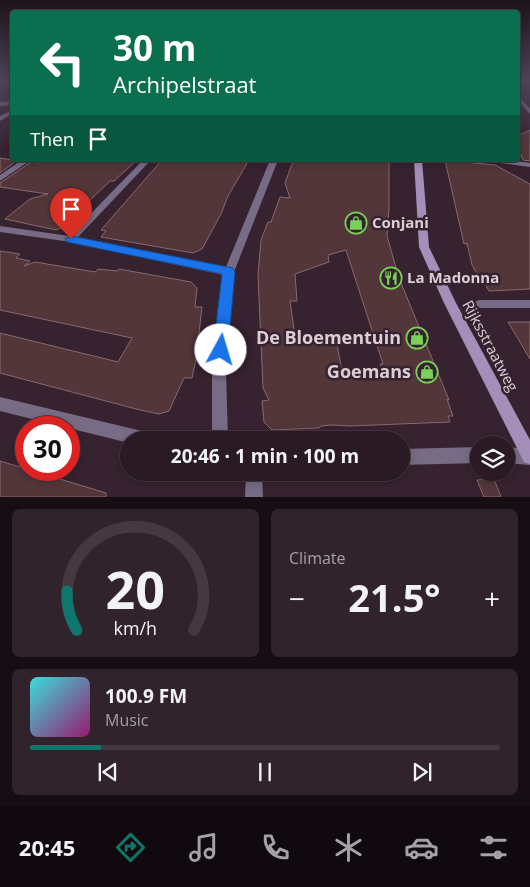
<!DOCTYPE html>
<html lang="en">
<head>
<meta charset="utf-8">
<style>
  :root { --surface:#291a24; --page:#31232c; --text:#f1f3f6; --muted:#a5a1a6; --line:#453841; --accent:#0f766e }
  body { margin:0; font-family:"Open Sans",sans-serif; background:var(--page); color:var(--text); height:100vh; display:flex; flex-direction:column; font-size:19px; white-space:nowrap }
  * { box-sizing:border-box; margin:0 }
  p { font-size:16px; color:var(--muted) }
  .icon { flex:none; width:28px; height:28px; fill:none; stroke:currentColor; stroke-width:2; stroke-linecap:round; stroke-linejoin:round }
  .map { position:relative; height:497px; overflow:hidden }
  .sheet { display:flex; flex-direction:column; gap:12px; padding:12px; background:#170e14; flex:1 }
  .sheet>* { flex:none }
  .top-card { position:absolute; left:10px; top:10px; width:510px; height:152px; border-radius:5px; box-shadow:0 2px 8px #0003,0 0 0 1px var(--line); background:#0b6e4f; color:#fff; overflow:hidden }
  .fabs { position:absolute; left:470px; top:436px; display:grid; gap:10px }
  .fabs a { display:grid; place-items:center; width:45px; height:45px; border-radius:50%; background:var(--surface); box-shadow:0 2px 8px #0003,0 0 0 1px var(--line); font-size:25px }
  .speed { position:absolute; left:15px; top:416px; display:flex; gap:10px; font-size:25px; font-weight:700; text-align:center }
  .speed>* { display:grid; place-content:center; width:65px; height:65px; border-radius:50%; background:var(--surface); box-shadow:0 2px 8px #0003,0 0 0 1px var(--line); line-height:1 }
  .speed .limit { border:8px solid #d22; background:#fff; color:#111 }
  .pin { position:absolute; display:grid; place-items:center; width:42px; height:42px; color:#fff; margin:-51px -21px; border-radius:50% 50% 50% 0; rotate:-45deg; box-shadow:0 0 5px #0007 }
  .pin .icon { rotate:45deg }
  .me { position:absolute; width:55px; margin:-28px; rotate:6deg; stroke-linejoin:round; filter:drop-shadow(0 0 4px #0008) }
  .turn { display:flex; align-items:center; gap:18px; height:105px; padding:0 20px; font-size:22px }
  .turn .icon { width:65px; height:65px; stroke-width:2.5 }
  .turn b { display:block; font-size:35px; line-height:42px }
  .then { display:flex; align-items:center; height:48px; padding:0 20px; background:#0003; gap:10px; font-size:19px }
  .big { font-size:38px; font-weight:700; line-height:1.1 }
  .sheet .card { flex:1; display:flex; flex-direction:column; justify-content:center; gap:8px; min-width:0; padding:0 18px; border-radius:8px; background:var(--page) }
  .sheet .dial { align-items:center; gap:0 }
  .dial svg { height:130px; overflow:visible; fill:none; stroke:var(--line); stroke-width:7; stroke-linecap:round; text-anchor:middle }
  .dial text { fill:var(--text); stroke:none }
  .song { display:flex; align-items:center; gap:15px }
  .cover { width:60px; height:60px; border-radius:8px; background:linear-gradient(135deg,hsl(180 70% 55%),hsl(320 70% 35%)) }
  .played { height:5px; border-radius:2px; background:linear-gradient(90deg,var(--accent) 15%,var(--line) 15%) }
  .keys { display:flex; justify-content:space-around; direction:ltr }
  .heat { display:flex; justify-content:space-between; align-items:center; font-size:28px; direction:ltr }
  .sheet .tiles { flex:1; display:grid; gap:12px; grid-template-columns:1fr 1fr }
  .card:last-child { grid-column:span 2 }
  .trip { position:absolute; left:120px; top:431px; width:290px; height:50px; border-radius:25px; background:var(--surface); box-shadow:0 2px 8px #0003,0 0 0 1px var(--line); font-weight:700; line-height:50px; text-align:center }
  .tabs { display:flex; height:80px; justify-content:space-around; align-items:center; background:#100a0e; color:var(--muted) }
  .tabs .icon { width:35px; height:35px }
  .tabs .selected { color:var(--accent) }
  .tabs b { font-size:22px; color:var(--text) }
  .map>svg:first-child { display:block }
  .building { fill:#53363a; stroke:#89696d; fill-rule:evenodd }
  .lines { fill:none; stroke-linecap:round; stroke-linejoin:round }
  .minor { fill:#786b85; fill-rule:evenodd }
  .secondary { fill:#a48fba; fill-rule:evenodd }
  .route { fill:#1a73e8; stroke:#114b97 }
  .labels { text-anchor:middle; stroke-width:5; stroke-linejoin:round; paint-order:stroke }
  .poi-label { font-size:15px; font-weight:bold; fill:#dccdd7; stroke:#372230; text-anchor:start }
  .street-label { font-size:15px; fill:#dccdd7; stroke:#372230 }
  .near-poi-label { font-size:18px; font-weight:bold; fill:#dccdd7; stroke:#372230; text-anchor:end }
</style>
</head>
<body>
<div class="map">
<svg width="530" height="497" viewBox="0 0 530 497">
  <rect width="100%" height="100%" fill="#372230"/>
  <g class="building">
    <path d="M530 130V161L523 160 518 147V136Z"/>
    <path d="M0 158 12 160H18L0 173Z"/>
    <path d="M45 160H137L114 181H110L62 227 56 230 5 219 30 199 48 194 0 187V183L31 162 40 163Z"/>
    <path d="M162 160H249L228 196 221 214 202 249 193 253 101 237 106 231 101 230Z"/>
    <path d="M299 160H389V209L387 236 399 278 449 400 447 399 453 416H448L450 422 350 426 331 425 321 426 319 428 272 430 264 422 262 401 269 400 263 388 258 275 261 240 268 222H271L280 197 290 198 285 183 292 164ZM346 250 383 364H380L383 375 343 376 335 334 295 336 290 301H297L295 274 329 262 328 255Z"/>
    <path d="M445 160 495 165 530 184V289L489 291 484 282 481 281 472 265 467 243 464 244Z"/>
    <path d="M0 251 20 254 16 258 30 261 24 266 35 262 95 272 98 269 117 271 119 269 191 282 197 288 195 307H202L196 359 192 378H184L169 411 159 414 140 410 0 373V333L118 362 132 338 0 310Z"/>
    <path d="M508 322H530V359Z"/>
    <path d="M0 461 106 493V497H0Z"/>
    <path d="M494 479 501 497H484L477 480Z"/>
  </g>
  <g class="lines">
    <g class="minor">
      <path d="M0 81H12V82L0 84Z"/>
      <path d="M518 96 530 108V114L518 101Z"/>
      <path d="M12 101V105L0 106V102Z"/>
      <path d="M12 110V114L0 121V116Z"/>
      <path d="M22 160H31L0 181V175Z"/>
      <path d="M143 160H151L78 237 226 267 270 160H278L234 272 226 370 228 440H212V370L223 275 71 242 0 232V226L69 236Z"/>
      <path d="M489 160H510L530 163V167L493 162Z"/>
      <path d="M480 300H530V308H480L476 307 474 304 476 301Z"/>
      <path d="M0 397 146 432 151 435 154 440H129V443L0 411Z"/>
      <path d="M479 447V463L401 465V449Z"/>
      <path d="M506 447 530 449V465L506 463Z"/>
      <path d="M246 472H262L263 497H245Z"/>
    </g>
    <path class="secondary" d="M414 160H422L429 247 456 303 530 440V464L524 462 444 303 419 247Z"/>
  </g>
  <linearGradient id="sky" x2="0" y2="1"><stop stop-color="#1e131a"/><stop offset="0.54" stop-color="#4d4459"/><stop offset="1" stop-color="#4d4459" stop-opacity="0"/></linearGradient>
  <rect width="530" height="150" fill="url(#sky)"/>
  <path class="route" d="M71 236 233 268 235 272 228 350 226 355 221 357 216 355 213 350 222 274 67 242 65 239Z"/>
  <defs>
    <g id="shop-ring" transform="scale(1.125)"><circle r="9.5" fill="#372230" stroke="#7ad157" stroke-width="1.5"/><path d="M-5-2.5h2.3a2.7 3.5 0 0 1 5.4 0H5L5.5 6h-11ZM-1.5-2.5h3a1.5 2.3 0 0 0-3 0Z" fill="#7ad157"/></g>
    <g id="restaurant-ring" transform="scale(1.125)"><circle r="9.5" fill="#372230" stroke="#7ad157" stroke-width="1.5"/><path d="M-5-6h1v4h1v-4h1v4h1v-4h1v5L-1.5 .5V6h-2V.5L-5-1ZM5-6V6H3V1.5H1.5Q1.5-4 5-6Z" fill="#7ad157"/></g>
  </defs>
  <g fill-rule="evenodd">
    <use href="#shop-ring" x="356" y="223"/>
    <use href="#restaurant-ring" x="391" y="278"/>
    <use href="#shop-ring" x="417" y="338"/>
    <use href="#shop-ring" x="427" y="372"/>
  </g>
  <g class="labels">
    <g class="poi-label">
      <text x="372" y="228">Conjani</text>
      <text x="407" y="283">La Madonna</text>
    </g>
    <g class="street-label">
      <text transform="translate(490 346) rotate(62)" y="5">Rijksstraatweg</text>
    </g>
    <g class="near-poi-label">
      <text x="401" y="344">De Bloementuin</text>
      <text x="411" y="378">Goemans</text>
    </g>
  </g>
</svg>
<div class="fabs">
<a><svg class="icon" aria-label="layers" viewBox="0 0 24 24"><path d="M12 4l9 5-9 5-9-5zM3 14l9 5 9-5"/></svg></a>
</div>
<div class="speed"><div class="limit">30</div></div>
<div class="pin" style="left:71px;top:239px;background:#d93025"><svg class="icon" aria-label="arrive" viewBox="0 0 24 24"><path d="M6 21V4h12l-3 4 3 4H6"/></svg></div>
<svg class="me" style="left:221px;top:350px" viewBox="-20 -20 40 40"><circle r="19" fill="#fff"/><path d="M0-13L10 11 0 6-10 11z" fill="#1a73e8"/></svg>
<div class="trip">20:46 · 1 min · 100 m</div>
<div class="top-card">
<div class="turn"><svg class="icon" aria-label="left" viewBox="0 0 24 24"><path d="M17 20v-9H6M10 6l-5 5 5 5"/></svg><div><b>30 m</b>Archipelstraat</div></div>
<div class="then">Then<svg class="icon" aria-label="arrive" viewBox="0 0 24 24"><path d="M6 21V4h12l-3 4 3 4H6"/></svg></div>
</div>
</div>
<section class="sheet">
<div class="tiles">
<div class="card dial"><svg viewBox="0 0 100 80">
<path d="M14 69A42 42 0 1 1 86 69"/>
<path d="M14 69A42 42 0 0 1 8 45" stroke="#0f766e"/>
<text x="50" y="56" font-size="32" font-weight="700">20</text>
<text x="50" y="72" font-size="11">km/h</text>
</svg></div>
<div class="card"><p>Climate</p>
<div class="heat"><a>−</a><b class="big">21.5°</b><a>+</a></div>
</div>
<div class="card">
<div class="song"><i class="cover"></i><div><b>100.9 FM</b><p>Music</p></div></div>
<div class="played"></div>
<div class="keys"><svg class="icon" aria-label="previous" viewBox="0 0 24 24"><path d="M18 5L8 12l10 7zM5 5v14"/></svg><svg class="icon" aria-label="pause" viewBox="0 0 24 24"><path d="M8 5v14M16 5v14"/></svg><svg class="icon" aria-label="next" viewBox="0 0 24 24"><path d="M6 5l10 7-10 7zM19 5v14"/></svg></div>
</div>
</div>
</section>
<nav class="tabs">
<b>20:45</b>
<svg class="icon selected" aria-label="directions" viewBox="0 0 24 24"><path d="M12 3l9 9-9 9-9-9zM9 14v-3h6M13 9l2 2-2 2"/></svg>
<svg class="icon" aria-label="music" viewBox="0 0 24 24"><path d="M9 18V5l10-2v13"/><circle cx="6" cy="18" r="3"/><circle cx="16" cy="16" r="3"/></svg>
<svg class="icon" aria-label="phone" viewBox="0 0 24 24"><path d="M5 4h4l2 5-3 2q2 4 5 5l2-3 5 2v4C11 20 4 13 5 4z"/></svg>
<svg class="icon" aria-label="climate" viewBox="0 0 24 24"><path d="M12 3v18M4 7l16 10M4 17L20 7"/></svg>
<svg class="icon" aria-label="car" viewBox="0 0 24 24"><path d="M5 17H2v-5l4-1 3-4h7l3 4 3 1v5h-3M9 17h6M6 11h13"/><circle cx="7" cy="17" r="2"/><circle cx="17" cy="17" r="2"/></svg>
<svg class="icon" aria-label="filters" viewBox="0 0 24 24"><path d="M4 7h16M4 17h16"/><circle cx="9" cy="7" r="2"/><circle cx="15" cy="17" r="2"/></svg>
</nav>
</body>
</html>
